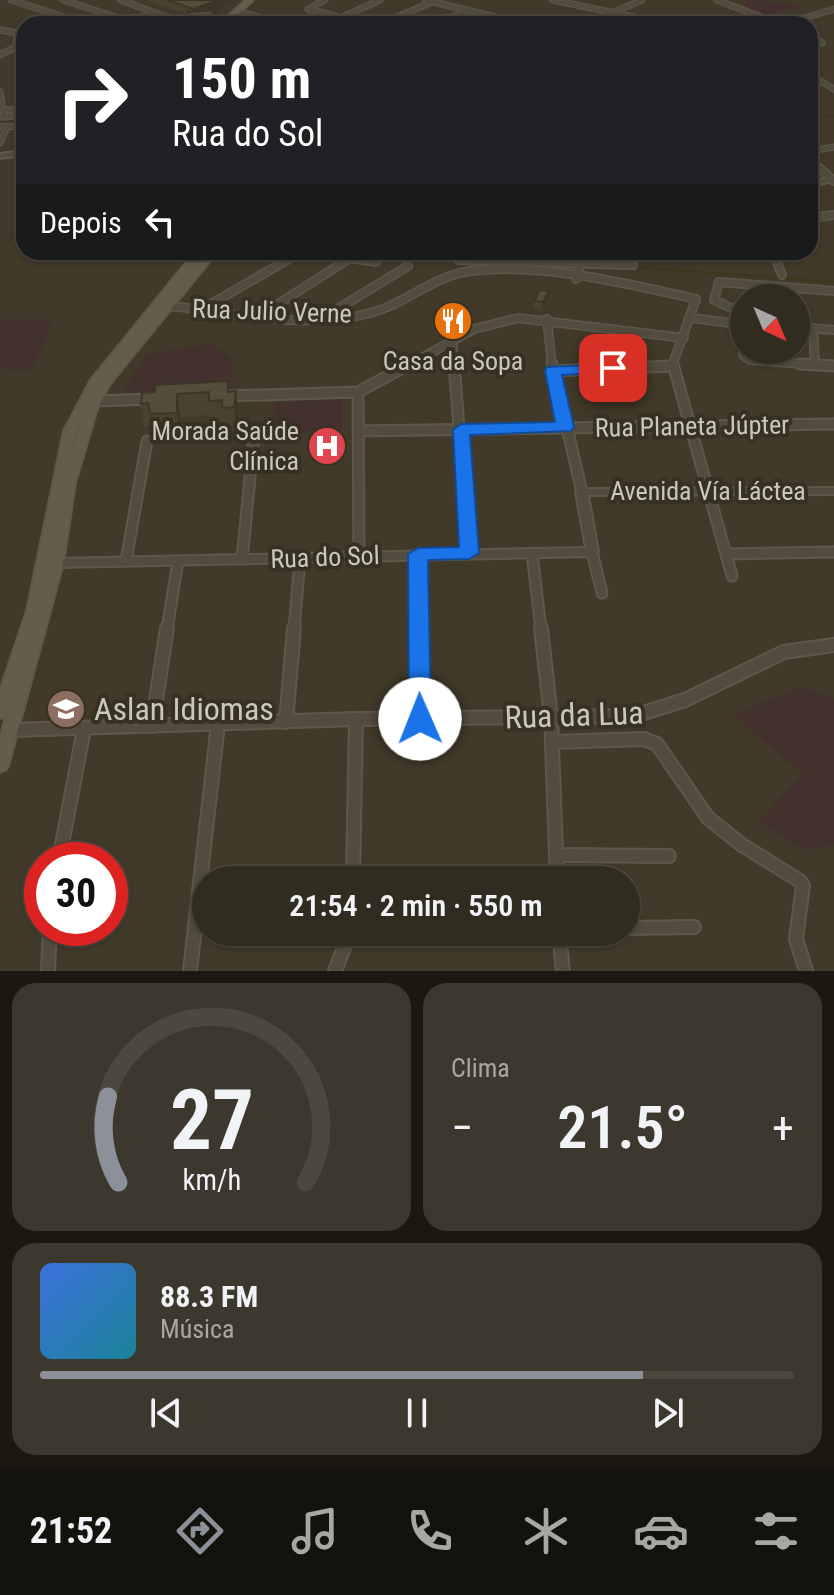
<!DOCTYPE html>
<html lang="pt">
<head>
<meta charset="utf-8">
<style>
  :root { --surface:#312c20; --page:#3d382d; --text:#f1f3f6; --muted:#a8a7a5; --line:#4c483e; --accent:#8c9099 }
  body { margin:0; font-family:"Roboto Condensed",sans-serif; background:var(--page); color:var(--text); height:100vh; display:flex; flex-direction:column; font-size:30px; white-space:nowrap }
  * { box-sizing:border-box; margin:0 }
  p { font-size:26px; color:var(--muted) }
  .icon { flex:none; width:44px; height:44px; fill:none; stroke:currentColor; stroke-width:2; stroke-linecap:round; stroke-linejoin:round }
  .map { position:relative; height:971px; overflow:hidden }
  .drawer { display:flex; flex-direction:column; gap:12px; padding:12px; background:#1b1812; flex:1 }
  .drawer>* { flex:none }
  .guide { position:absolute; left:16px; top:16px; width:802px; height:244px; border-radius:24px; box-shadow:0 2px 6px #0004,0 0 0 2px var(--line); background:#202124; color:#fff; overflow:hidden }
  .needle { width:52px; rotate:136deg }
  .tools { position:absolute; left:730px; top:284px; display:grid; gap:16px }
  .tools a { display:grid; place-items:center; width:80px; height:80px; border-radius:50%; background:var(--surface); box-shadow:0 2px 6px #0004,0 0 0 2px var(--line); font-size:40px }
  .speed { position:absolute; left:24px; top:842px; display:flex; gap:16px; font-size:40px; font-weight:700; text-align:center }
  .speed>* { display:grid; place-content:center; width:104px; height:104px; border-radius:50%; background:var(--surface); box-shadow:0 2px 6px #0004,0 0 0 2px var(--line); line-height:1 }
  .speed .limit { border:12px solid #d22; background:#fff; color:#111 }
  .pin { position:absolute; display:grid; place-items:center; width:68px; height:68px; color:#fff; margin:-34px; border-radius:16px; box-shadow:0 4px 12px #0006 }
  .me { position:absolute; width:88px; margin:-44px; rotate:359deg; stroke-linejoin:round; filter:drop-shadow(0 0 6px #0008) }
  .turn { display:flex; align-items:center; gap:28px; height:168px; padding:0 24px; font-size:36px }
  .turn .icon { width:104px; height:104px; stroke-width:2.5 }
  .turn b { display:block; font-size:56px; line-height:68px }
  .then { display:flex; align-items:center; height:76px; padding:0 24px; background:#0003; gap:16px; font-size:30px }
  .big { font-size:60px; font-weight:600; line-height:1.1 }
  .drawer .card { flex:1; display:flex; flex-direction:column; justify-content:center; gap:12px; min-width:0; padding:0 28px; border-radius:24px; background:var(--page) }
  .drawer .dial { align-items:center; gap:0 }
  .dial svg { height:208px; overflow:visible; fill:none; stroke:var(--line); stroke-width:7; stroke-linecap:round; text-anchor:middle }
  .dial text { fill:var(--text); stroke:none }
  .song { display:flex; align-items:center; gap:24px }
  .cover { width:96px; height:96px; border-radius:12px; background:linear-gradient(135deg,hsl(220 70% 55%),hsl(190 70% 35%)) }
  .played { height:8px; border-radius:4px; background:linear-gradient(90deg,var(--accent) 80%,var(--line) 80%) }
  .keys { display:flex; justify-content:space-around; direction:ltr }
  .heat { display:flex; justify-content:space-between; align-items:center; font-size:44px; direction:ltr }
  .drawer .tiles { flex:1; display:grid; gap:12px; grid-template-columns:1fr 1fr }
  .card:last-child { grid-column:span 2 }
  .trip { position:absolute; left:192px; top:866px; width:448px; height:80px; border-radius:40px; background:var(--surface); box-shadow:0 2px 6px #0004,0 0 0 2px var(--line); font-weight:600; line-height:80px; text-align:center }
  .menu { display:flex; height:128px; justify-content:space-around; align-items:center; background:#14120d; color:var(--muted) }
  .menu .icon { width:56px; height:56px }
  .menu .active { color:var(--accent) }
  .menu b { font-size:36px; color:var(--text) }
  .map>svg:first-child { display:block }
  .green { fill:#42312c }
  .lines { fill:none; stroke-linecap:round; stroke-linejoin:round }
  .stream { stroke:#3e361d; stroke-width:2 }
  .minor-far3-casing { stroke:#5d584a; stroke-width:7 }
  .minor-far2-casing { stroke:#5d584a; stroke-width:10 }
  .minor-far1-casing { stroke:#5d584a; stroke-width:13 }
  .minor-casing { stroke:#5d584a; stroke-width:16 }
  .tertiary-casing { stroke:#5d584a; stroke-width:4 }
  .secondary-casing { stroke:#5d584a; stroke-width:4 }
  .minor-far3 { stroke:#514c3e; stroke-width:5 }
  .minor-far2 { stroke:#514c3e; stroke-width:7 }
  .minor-far1 { stroke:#514c3e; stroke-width:9 }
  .minor { stroke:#514c3e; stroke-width:12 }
  .tertiary { fill:#514c3e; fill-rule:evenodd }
  .secondary { fill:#635e4c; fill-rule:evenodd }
  .wall { fill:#484231 }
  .shaded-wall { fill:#3b3628 }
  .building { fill:#544d39; stroke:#3b3628; stroke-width:2 }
  .route { fill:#1a73e8; stroke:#114b97; stroke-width:2 }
  .labels { text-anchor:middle; stroke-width:8; stroke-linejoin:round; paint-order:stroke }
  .street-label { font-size:26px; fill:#cbc7bb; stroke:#363122 }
  .poi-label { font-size:26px; fill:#cbc7bb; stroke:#363122 }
  .near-poi-label { font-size:32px; fill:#cbc7bb; stroke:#363122; text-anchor:start }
  .near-street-label { font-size:32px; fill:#cbc7bb; stroke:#363122 }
</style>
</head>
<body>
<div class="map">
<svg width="834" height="971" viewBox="0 0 834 971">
  <rect width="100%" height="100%" fill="#413a2a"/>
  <g class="green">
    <path d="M748 0 800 4 798 10H780L768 16 742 5Z"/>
    <path d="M0 319H53L33 370 0 369Z"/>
    <path d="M210 343 230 356 233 388 122 392 146 355Z"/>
    <path d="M342 399V432H273L276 403Z"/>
    <path d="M802 686 834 699V845L805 850 759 822 802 773 733 715Z"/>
  </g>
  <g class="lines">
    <g class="stream">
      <path d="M810 116H834"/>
      <path d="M632 267 834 282"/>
    </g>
    <g class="minor-far3-casing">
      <g id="minor-far3">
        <path d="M11 0 86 24"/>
        <path d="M63 0 128 21"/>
        <path d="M121 0 184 24"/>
        <path d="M325 0 308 9 364 24"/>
        <path d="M426 0 524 24"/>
        <path d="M553 0 667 24"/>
        <path d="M717 0 780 24"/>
        <path d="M242 13 290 24"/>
        <path d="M340 18 380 0"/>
        <path d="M519 22 542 19 563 24"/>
        <path d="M122 23 153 13"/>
        <path d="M380 24 432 2"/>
        <path d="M437 24 467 10"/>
        <path d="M586 24 642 0"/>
        <path d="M785 24 834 9"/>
        <path d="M0 30 24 34"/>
        <path d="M810 35 822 43"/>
        <path d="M0 55 16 47 17 34"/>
        <path d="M810 75 834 89"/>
        <path d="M0 92 4 117"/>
        <path d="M4 110 24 108"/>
        <path d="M0 117 24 116"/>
        <path d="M0 127 24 126"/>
        <path d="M0 143 7 127"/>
        <path d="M810 151 834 147"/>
      </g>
    </g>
    <g class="minor-far2-casing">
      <g id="minor-far2">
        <path d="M810 160 834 181"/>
        <path d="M810 218 834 215"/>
        <path d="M773 252 782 275"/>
        <path d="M459 260 633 265"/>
        <path d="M621 265 622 252"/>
        <path d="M576 279 583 252"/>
        <path d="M169 306C234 312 306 331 370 313 406 304 434 275 471 271 540 262 629 284 696 299L672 366"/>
        <path d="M204 308 301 252"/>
        <path d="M744 314 714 300 719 282 834 291"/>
        <path d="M261 315 350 258 376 262"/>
        <path d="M326 316 408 266"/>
        <path d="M692 318 738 324"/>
        <path d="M547 319 552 366"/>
        <path d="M796 327 834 330"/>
        <path d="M813 328 815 365"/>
        <path d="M744 338 743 355 750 360 828 366"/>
        <path d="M452 339 454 366"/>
        <path d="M407 366 474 329 518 318 684 338"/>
      </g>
    </g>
    <g class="minor-far1-casing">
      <g id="minor-far1">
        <path d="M454 364 469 553"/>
        <path d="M552 364 582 492"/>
        <path d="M673 364 732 576"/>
        <path d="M800 364 834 366"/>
        <path d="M553 371 672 366"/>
        <path d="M358 392 359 556"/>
        <path d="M227 396 358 392 410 364"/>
        <path d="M95 401 152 399"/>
        <path d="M358 431 834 424"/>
        <path d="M592 552 602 593"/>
        <path d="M532 553 541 630"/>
        <path d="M418 554 419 630"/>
        <path d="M728 554 834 552"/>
        <path d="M242 559 254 437"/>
        <path d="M126 561 147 441"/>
        <path d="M167 630 178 561"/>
        <path d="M294 630 300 559"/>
      </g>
    </g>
    <g class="minor-casing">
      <g id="minor">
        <path d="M419 628 420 719"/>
        <path d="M541 628 551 717 557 880"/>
        <path d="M286 722 294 628"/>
        <path d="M152 726 167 628"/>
        <path d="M11 730 356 719 634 716 685 700 784 652 834 645"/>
        <path d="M552 742 644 739 657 744 708 818 742 845 800 881 803 886 796 939 806 971"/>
        <path d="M556 855 669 856"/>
        <path d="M59 860 84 729"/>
        <path d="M353 880 356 719"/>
        <path d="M626 928 694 927"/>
        <path d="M559 932 563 971"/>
        <path d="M48 971 50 928"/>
        <path d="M190 971 218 724"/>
        <path d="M335 971 350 932"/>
      </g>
    </g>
    <g class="tertiary-casing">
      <g id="tertiary">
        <path d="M24 151V155L0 158V154Z"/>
        <path d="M834 177V181L810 186V182Z"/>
        <path d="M834 488V494L588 495 598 552 592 556 57 567 51 563 57 559 586 548 576 492 582 489Z"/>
      </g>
    </g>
    <g class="secondary-casing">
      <g id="secondary">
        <path d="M246 0H253L227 24H220Z"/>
        <path d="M195 252H205L126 350 207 252H217L109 385 96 412 75 483 63 563 8 766 5 770 0 772V739L9 707 5 717 0 718V691L27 611 64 431 91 380ZM83 416 70 459 76 431Z"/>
      </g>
    </g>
    <use href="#minor-far3" class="minor-far3"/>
    <use href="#minor-far2" class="minor-far2"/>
    <use href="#minor-far1" class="minor-far1"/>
    <use href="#minor" class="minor"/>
    <use href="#tertiary" class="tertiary"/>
    <use href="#secondary" class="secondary"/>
  </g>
  <g class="wall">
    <path d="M147 0H231V4L212 11 218 19 210 24H189L187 14Z"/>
    <path d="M549 291 548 298 542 310 534 308V301Z"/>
    <path d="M228 381 229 392 236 391 238 414 236 430 224 431V423L211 424 210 415 180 417 179 435 153 437 152 426 144 427 141 404 155 392Z"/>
  </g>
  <g class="shaded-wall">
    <path d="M219 0H231V4L193 17V9Z"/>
    <path d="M217 10 218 19 210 24H204V19Z"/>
    <path d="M549 291 548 298 542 310 543 302Z"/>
    <path d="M236 391 238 414 236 430 234 407Z"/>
    <path d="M177 394 180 417 179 435 177 413Z"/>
  </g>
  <g class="building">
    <path d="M168 0H219L193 9Z"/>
    <path d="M217 10 204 19 189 15 187 12Z"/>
    <path d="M540 290 549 291 543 302 534 301Z"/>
    <path d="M228 381V392L236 391 234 407 222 408V400L209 401V392L177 394V413L150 414 148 403 141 404 142 393 155 392V385Z"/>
  </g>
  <path class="route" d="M613 364 621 368 619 372 562 375 574 427 571 431 470 435 479 553 469 559 428 560 431 719 428 725H412L409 719 408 554 418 548 459 547 453 430 461 424 555 422 545 371 547 367Z"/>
  <defs>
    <g id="restaurant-disc" transform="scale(2)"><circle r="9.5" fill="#e8710a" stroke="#363122"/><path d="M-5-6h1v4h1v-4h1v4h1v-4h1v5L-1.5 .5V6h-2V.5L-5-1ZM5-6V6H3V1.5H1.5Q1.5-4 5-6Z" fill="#fff"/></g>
    <g id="hospital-disc" transform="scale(2)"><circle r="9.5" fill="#e0444e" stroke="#363122"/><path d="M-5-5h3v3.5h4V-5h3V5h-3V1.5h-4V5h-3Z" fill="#fff"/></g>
    <g id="school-disc" transform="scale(2)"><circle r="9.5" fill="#8d6e63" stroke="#363122"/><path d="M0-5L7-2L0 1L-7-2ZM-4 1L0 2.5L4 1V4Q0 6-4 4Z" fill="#fff"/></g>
  </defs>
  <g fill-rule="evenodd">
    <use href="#restaurant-disc" x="453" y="321"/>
    <use href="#hospital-disc" x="327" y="446"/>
    <use href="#school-disc" x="66" y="709"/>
  </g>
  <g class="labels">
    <g class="street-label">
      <text transform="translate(272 311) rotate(2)" y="9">Rua Julio Verne</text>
      <text transform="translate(692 426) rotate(-1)" y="9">Rua Planeta Júpter</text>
      <text x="708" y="500">Avenida Vía Láctea</text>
      <text transform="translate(325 557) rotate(-2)" y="9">Rua do Sol</text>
    </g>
    <g class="poi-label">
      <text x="453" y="370">Casa da Sopa</text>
      <text x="299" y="440" text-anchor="end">Morada Saúde<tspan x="299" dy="30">Clínica</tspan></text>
    </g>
    <g class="near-poi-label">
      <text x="94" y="720">Aslan Idiomas</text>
    </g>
    <g class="near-street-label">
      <text transform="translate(574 715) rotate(-2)" y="11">Rua da Lua</text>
    </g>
  </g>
</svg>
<div class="tools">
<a><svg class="needle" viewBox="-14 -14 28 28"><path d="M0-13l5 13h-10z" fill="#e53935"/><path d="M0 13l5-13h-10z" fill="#a8a7a5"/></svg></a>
</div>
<div class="speed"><div class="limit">30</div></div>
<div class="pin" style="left:613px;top:368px;background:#d93025"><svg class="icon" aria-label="arrive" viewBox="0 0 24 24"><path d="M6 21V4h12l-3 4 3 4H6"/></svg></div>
<svg class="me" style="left:420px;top:719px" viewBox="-20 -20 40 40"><circle r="19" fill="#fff"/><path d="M0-13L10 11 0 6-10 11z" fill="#1a73e8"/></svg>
<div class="trip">21:54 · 2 min · 550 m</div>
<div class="guide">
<div class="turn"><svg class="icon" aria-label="right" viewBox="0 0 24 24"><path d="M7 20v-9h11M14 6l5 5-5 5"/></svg><div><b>150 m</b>Rua do Sol</div></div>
<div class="then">Depois<svg class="icon" aria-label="left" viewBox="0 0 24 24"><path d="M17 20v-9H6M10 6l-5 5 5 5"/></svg></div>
</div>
</div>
<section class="drawer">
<div class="tiles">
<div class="card dial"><svg viewBox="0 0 100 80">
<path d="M14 69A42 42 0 1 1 86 69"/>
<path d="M14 69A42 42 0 0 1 10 36" stroke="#8c9099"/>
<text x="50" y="56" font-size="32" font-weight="700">27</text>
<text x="50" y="72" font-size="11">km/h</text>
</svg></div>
<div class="card"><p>Clima</p>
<div class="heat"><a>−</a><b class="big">21.5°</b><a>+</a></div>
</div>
<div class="card">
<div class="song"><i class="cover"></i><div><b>88.3 FM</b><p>Música</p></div></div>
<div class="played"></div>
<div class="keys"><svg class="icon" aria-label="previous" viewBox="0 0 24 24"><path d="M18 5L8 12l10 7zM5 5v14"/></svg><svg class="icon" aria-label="pause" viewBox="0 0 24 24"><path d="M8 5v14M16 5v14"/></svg><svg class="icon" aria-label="next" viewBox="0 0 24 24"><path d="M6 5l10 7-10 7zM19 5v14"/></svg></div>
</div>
</div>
</section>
<nav class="menu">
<b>21:52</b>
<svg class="icon active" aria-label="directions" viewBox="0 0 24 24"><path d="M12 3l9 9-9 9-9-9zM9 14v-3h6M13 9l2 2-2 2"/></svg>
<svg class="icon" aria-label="music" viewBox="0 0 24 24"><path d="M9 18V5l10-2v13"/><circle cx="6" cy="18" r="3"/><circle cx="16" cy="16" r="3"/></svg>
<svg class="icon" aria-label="phone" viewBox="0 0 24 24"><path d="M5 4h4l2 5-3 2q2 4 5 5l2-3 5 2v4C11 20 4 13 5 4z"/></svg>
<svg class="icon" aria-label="climate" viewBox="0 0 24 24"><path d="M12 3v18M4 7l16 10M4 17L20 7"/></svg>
<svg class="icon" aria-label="car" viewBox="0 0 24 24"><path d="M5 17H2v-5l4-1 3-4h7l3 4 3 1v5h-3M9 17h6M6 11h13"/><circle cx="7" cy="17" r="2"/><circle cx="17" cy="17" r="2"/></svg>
<svg class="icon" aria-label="filters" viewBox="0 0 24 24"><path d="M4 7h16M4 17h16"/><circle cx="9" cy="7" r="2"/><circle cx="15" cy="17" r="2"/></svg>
</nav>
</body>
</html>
